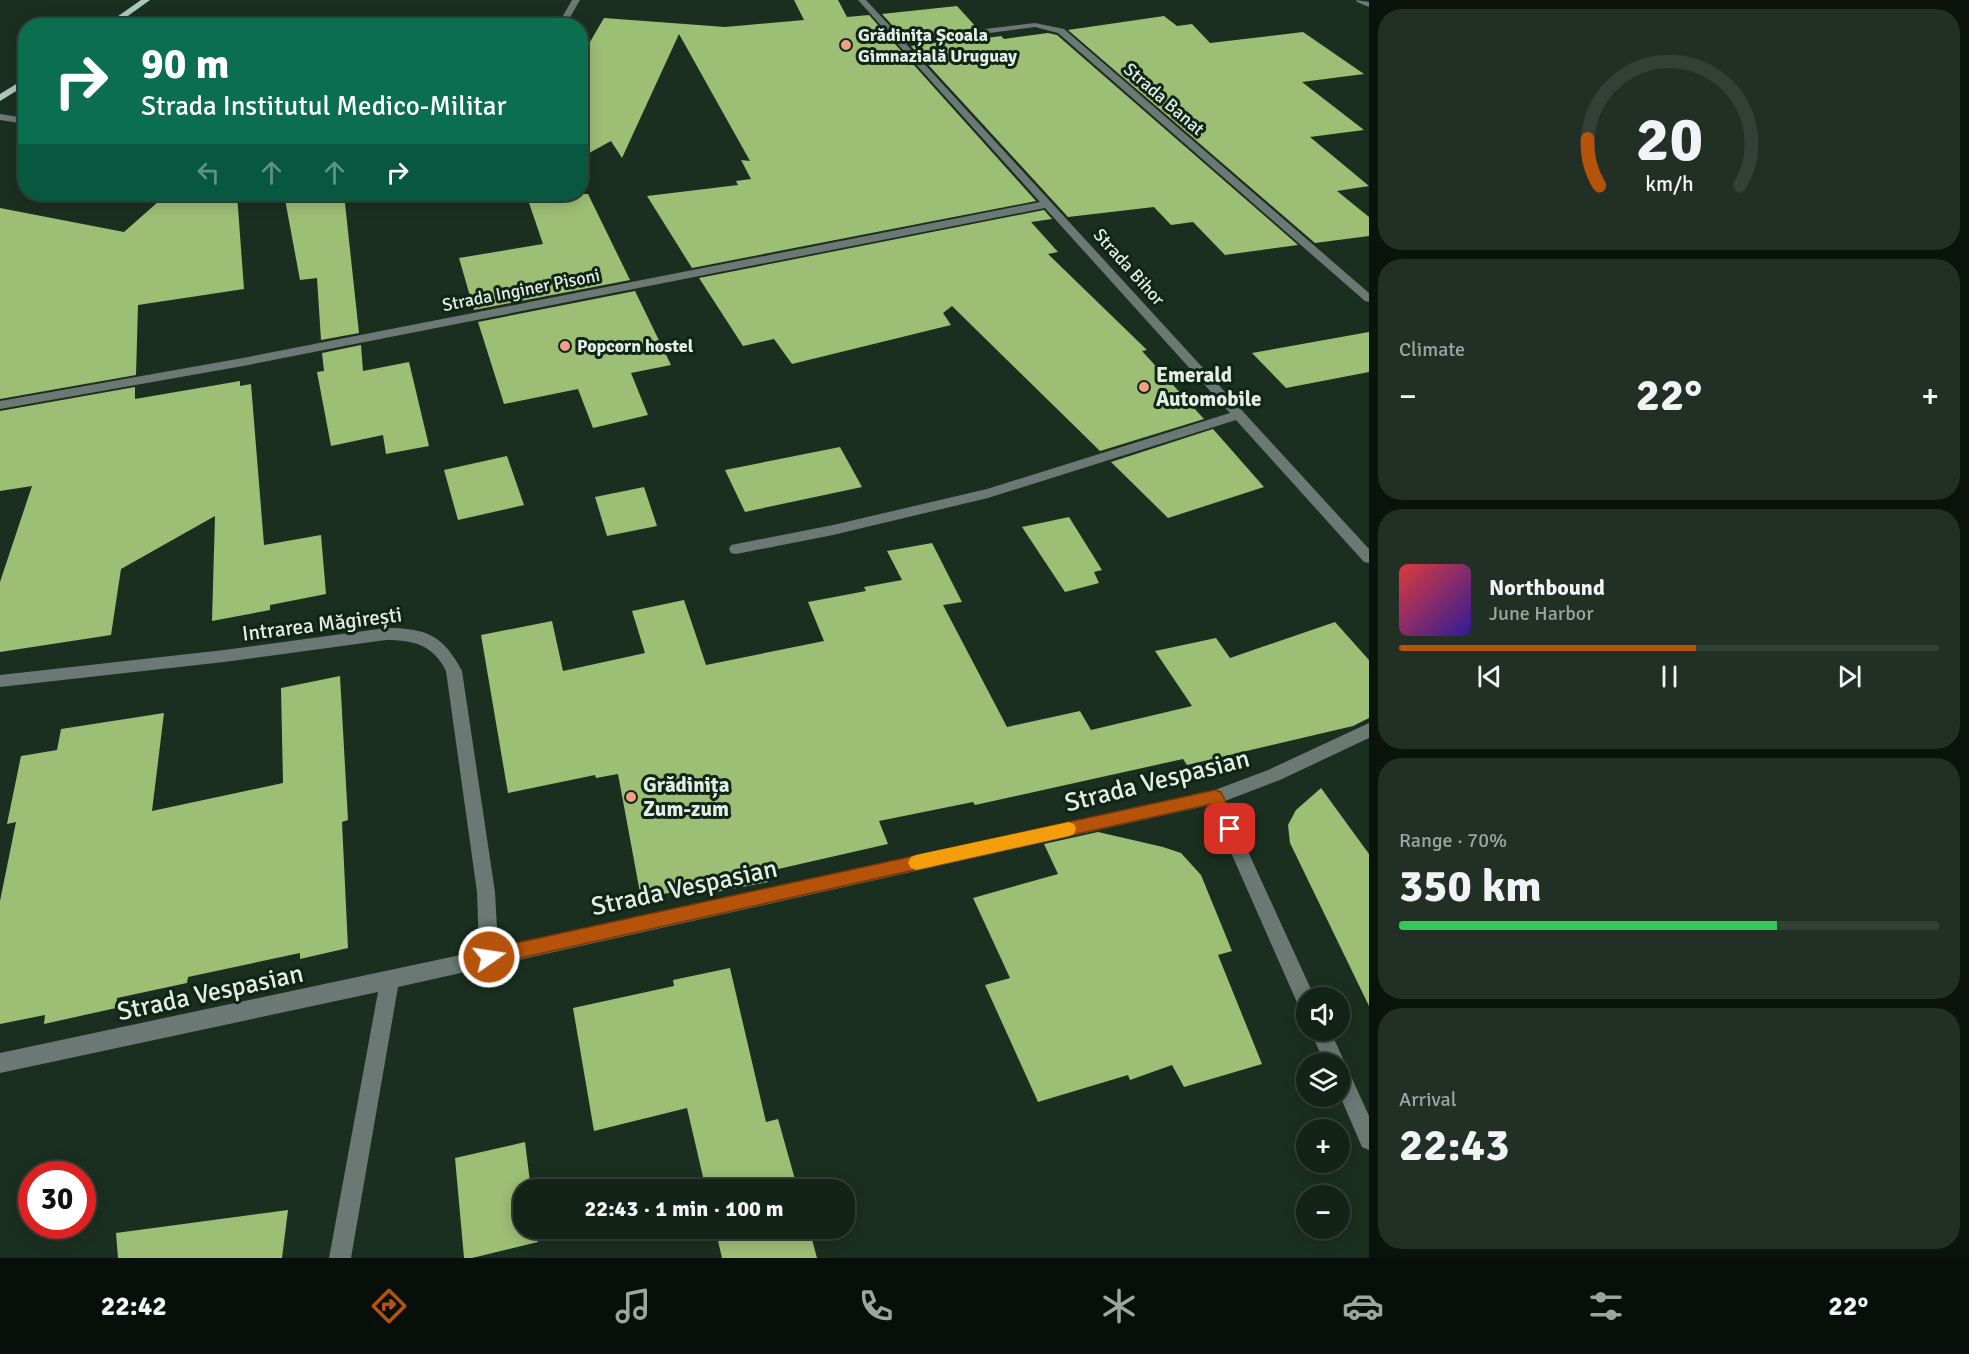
<!DOCTYPE html>
<html lang="en">
<head>
<meta charset="utf-8">
<style>
  :root { --surface:#142318; --page:#212f25; --text:#f1f3f6; --muted:#9da4a2; --line:#334037; --accent:#b45309 }
  body { margin:0; font-family:Signika,sans-serif; background:var(--page); color:var(--text); height:100vh; display:flex; flex-direction:column; font-size:22px; white-space:nowrap }
  * { box-sizing:border-box; margin:0 }
  p { font-size:20px; color:var(--muted) }
  .icon { flex:none; width:33px; height:33px; fill:none; stroke:currentColor; stroke-width:2; stroke-linecap:round; stroke-linejoin:round }
  .map { position:relative; flex:1; overflow:hidden }
  .side { display:flex; flex-direction:column; gap:9px; padding:9px; background:#0b130d; width:600px }
  .side>* { flex:none }
  .banner { position:absolute; left:18px; top:18px; width:570px; height:183px; border-radius:24px; box-shadow:0 3px 15px #0003,0 0 0 2px var(--line); background:#0b6e4f; color:#fff; overflow:hidden }
  .buttons { position:absolute; left:1296px; top:987px; display:grid; gap:12px }
  .buttons a { display:grid; place-items:center; width:54px; height:54px; border-radius:50%; background:var(--surface); box-shadow:0 3px 15px #0003,0 0 0 2px var(--line); font-size:30px }
  .speed { position:absolute; left:18px; top:1161px; display:flex; gap:12px; font-size:30px; font-weight:700; text-align:center }
  .speed>* { display:grid; place-content:center; width:78px; height:78px; border-radius:50%; background:var(--surface); box-shadow:0 3px 15px #0003,0 0 0 2px var(--line); line-height:1 }
  .speed .limit { border:9px solid #d22; background:#fff; color:#111 }
  .pin { position:absolute; display:grid; place-items:center; width:51px; height:51px; color:#fff; margin:-26px; border-radius:12px; box-shadow:0 3px 9px #0006 }
  .me { position:absolute; width:66px; margin:-33px; rotate:77deg; stroke-linejoin:round; filter:drop-shadow(0 0 4px #0008) }
  .turn { display:flex; align-items:center; gap:21px; height:126px; padding:0 24px; font-size:27px }
  .turn .icon { width:78px; height:78px; stroke-width:2.5 }
  .turn b { display:block; font-size:42px; line-height:51px }
  .lanes { display:flex; align-items:center; height:57px; padding:0 24px; background:#0003; justify-content:center; gap:30px; direction:ltr }
  .lanes .off { opacity:.35 }
  .big { font-size:45px; font-weight:700; line-height:1.1 }
  .side .widget { flex:1; display:flex; flex-direction:column; justify-content:center; gap:9px; min-width:0; padding:0 21px; border-radius:24px; background:var(--page) }
  .side .dial { align-items:center; gap:0 }
  .dial svg { height:156px; overflow:visible; fill:none; stroke:var(--line); stroke-width:7; stroke-linecap:round; text-anchor:middle }
  .dial text { fill:var(--text); stroke:none }
  .song { display:flex; align-items:center; gap:18px }
  .cover { width:72px; height:72px; border-radius:9px; background:linear-gradient(135deg,hsl(0 70% 55%),hsl(250 70% 35%)) }
  .played { height:6px; border-radius:3px; background:linear-gradient(90deg,var(--accent) 55%,var(--line) 55%) }
  .keys { display:flex; justify-content:space-around; direction:ltr }
  .heat { display:flex; justify-content:space-between; align-items:center; font-size:33px; direction:ltr }
  .charge { height:9px; border-radius:4px; background:linear-gradient(90deg,#34c759 70%,var(--line) 0) }
  .trip { position:absolute; left:513px; top:1179px; width:342px; height:60px; border-radius:24px; background:var(--surface); box-shadow:0 3px 15px #0003,0 0 0 2px var(--line); font-weight:700; line-height:60px; text-align:center }
  .tabs { display:flex; height:96px; justify-content:space-around; align-items:center; background:#080e0a; color:var(--muted) }
  .tabs .icon { width:42px; height:42px }
  .tabs .selected { color:var(--accent) }
  .tabs b { font-size:27px; color:var(--text) }
  main { display:flex; flex:1; min-height:0 }
  .map>svg:first-child { display:block }
  .building { fill:#9dbe75 }
  .lines { fill:none; stroke-linecap:round; stroke-linejoin:round }
  .minor { fill:#6b7874; fill-rule:evenodd }
  .major { fill:#acc7be; fill-rule:evenodd }
  .route { fill:#b45309; stroke:#753606; stroke-width:1.5 }
  .slow { fill:#f59e0b }
  .poi-dot { fill:#f39f85; stroke:#112517; stroke-width:2 }
  .labels { text-anchor:middle; stroke-width:6; stroke-linejoin:round; paint-order:stroke }
  .far-poi-label { font-size:18px; font-weight:bold; fill:#e3efe5; stroke:#112517; text-anchor:start }
  .far-street-label { font-size:18px; fill:#e3efe5; stroke:#112517 }
  .poi-label { font-size:21px; font-weight:bold; fill:#e3efe5; stroke:#112517; text-anchor:start }
  .street-label { font-size:21px; fill:#e3efe5; stroke:#112517 }
  .near-street-label { font-size:26px; fill:#e3efe5; stroke:#112517 }
</style>
</head>
<body>
<main>
<div class="map">
<svg width="1369" height="1258" viewBox="0 0 1369 1258">
  <rect width="100%" height="100%" fill="#1b2f20"/>
  <g class="building">
    <path d="M794 0H838L847 17 869 15 1036 201 692 268 647 196 738 185 736 181 751 179 741 160 750 161 679 34 622 158 611 141 580 158V59L604 18 725 27 804 20Z"/>
    <path d="M957 6 977 28 903 37 882 14Z"/>
    <path d="M1164 16 1177 26 1192 24 1210 43 1303 32 1364 74 1302 82 1364 130 1310 137 1369 186 1337 191 1369 217V236L1315 243 1068 30Z"/>
    <path d="M1048 33 1057 35 1298 245 1225 255 1193 222 1171 225 1154 207 1068 217 911 46 985 36 987 38 1001 36 1004 39Z"/>
    <path d="M167 194H237L244 289 138 305 136 375 0 399V208L124 232Z"/>
    <path d="M284 194H344L359 333 321 340 317 278 300 280Z"/>
    <path d="M526 194H588L630 280 474 310 459 258 543 244Z"/>
    <path d="M1044 210 1052 219 1031 222 1058 252 1048 254 1147 350 1142 351 1204 419 1100 451 952 306 943 313 951 325 792 364 774 339 743 346 699 278Z"/>
    <path d="M635 291 671 365 631 373 648 415 593 428 578 389 504 404 478 322Z"/>
    <path d="M1369 332V372L1286 388 1252 353Z"/>
    <path d="M361 345 363 371 409 362 429 446 386 454 383 435 331 446 317 372 324 371 322 353Z"/>
    <path d="M240 381V386L251 384 264 545 321 535 326 594 270 605V610L212 621 215 516 121 569 111 635 0 652V582L32 486 0 491V411L135 387V399Z"/>
    <path d="M1213 429 1264 487 1168 518 1111 462Z"/>
    <path d="M840 447 862 487 745 512 725 470Z"/>
    <path d="M507 456 524 505 458 520 444 470Z"/>
    <path d="M644 487 657 526 607 536 595 497Z"/>
    <path d="M1069 517 1102 570 1094 572 1099 583 1065 592 1022 527Z"/>
    <path d="M932 543 962 602 943 605 1007 727 1080 711 1091 730 1192 706 1155 651 1216 638 1230 658 1335 622 1369 660V718L1353 726 1187 765 1183 759 975 805 973 802 879 821 888 844 765 872 768 882 710 893 708 886 641 898 618 774 596 778 595 775 508 793 481 635 552 621 563 671 645 653 632 611 684 600 706 665 824 641 808 602 866 591 864 587 902 580 887 551Z"/>
    <path d="M340 676 348 820 342 822 348 948 300 959V953L188 977 187 983 117 998 116 1008 44 1024 45 1015 0 1024V901L16 822 7 824 21 756 57 750 61 729 164 713 152 811 283 783 281 688Z"/>
    <path d="M1321 788 1369 854V1006L1290 843 1288 825 1296 810Z"/>
    <path d="M1098 832 1163 847 1181 853 1201 875 1232 951 1218 955 1262 1064 1184 1087 1172 1065 1130 1080 1128 1075 1038 1102 985 985 1010 978 973 898 1058 874 1044 844Z"/>
    <path d="M730 968 766 1122 778 1119 798 1190H706L687 1108 594 1131 573 1008 674 986 673 980Z"/>
    <path d="M525 1142 531 1190H524V1228H536L538 1242 472 1258H464L455 1158Z"/>
    <path d="M288 1210 282 1258H118L116 1233Z"/>
    <path d="M715 1228H809L817 1258H722Z"/>
  </g>
  <g class="lines">
    <g class="minor">
      <path d="M572 0H580L565 26H557Z"/>
      <path d="M858 0H866L902 39 1035 23 1064 29 1369 293V302L1365 301 1058 33 1035 27 906 44 1369 549V563L1364 562 1236 420 988 498 833 535 736 554 731 553 729 549 731 545 736 544 833 525 987 489 1230 413 1045 208 243 366 0 409V401L243 358 1040 202Z"/>
      <path d="M1356 0 1369 2V7L1357 2Z"/>
      <path d="M118 17 180 24 184 26H154L115 21V17Z"/>
      <path d="M0 114 26 118V124L0 120Z"/>
      <path d="M386 628C426 628 443 635 462 671L495 892 498 947 1215 790 1268 770 1369 723V738L1280 780 1225 801 1315 998H1306V1009L1299 1007 1210 805 398 987 351 1258H329L378 992 0 1073V1053L479 951 477 892 446 671C433 645 414 640 386 640L224 662 0 687V675L224 650Z"/>
      <path d="M1310 1030H1330L1369 1116V1150L1362 1147 1340 1096V1064H1325Z"/>
    </g>
    <g class="major">
      <path d="M141 0H150L114 26H104Z"/>
      <path d="M26 78V85L0 101V94Z"/>
    </g>
  </g>
  <path class="route" d="M1215 790 1221 792 1236 824 1238 829 1236 834 1230 836 1225 834 1211 804 489 965 483 962 480 957 483 951 489 949Z"/>
  <path class="slow" d="M1069 822 1074 824 1076 829 1074 834 1069 836 916 870 911 868 908 863 911 857 916 855Z"/>
  <g class="poi-dot">
    <circle cx="846" cy="45" r="6"/>
    <circle cx="565" cy="346" r="6"/>
    <circle cx="1144" cy="387" r="6"/>
    <circle cx="631" cy="797" r="6"/>
  </g>
  <g class="labels">
    <g class="far-poi-label">
      <text x="858" y="41">Grădinița Școala<tspan x="858" dy="21">Gimnazială Uruguay</tspan></text>
      <text x="577" y="352">Popcorn hostel</text>
    </g>
    <g class="far-street-label">
      <text transform="translate(1164 99) rotate(41)" y="6">Strada Banat</text>
      <text transform="translate(1129 267) rotate(48)" y="6">Strada Bihor</text>
      <text transform="translate(521 290) rotate(-11)" y="6">Strada Inginer Pisoni</text>
    </g>
    <g class="poi-label">
      <text x="1156" y="382">Emerald<tspan x="1156" dy="24">Automobile</tspan></text>
      <text x="643" y="792">Grădinița<tspan x="643" dy="24">Zum-zum</tspan></text>
    </g>
    <g class="street-label">
      <text transform="translate(322 624) rotate(-7)" y="7">Intrarea Măgirești</text>
    </g>
    <g class="near-street-label">
      <text transform="translate(1157 780) rotate(-14)" y="9">Strada Vespasian</text>
      <text transform="translate(684 887) rotate(-12)" y="9">Strada Vespasian</text>
      <text transform="translate(210 992) rotate(-12)" y="9">Strada Vespasian</text>
    </g>
  </g>
</svg>
<div class="buttons">
<a><svg class="icon" aria-label="sound" viewBox="0 0 24 24"><path d="M4 9h4l5-4v14l-5-4H4zM17 9q2 3 0 6"/></svg></a>
<a><svg class="icon" aria-label="layers" viewBox="0 0 24 24"><path d="M12 4l9 5-9 5-9-5zM3 14l9 5 9-5"/></svg></a>
<a>+</a>
<a>−</a>
</div>
<div class="speed"><div class="limit">30</div></div>
<div class="pin" style="left:1230px;top:829px;background:#d93025"><svg class="icon" aria-label="arrive" viewBox="0 0 24 24"><path d="M6 21V4h12l-3 4 3 4H6"/></svg></div>
<svg class="me" style="left:489px;top:957px" viewBox="-20 -20 40 40"><circle r="17" fill="#b45309" stroke="#fff" stroke-width="3"/><path d="M0-11L8 9 0 5-8 9z" fill="#fff"/></svg>
<div class="trip">22:43 · 1 min · 100 m</div>
<div class="banner">
<div class="turn"><svg class="icon" aria-label="right" viewBox="0 0 24 24"><path d="M7 20v-9h11M14 6l5 5-5 5"/></svg><div><b>90 m</b>Strada Institutul Medico-Militar</div></div>
<div class="lanes"><svg class="icon off" aria-label="left" viewBox="0 0 24 24"><path d="M17 20v-9H6M10 6l-5 5 5 5"/></svg><svg class="icon off" aria-label="ahead" viewBox="0 0 24 24"><path d="M12 20V5M6 11l6-6 6 6"/></svg><svg class="icon off" aria-label="ahead" viewBox="0 0 24 24"><path d="M12 20V5M6 11l6-6 6 6"/></svg><svg class="icon" aria-label="right" viewBox="0 0 24 24"><path d="M7 20v-9h11M14 6l5 5-5 5"/></svg></div>
</div>
</div>
<section class="side">
<div class="widget dial"><svg viewBox="0 0 100 80">
<path d="M14 69A42 42 0 1 1 86 69"/>
<path d="M14 69A42 42 0 0 1 8 45" stroke="#b45309"/>
<text x="50" y="56" font-size="32" font-weight="700">20</text>
<text x="50" y="72" font-size="11">km/h</text>
</svg></div>
<div class="widget"><p>Climate</p>
<div class="heat"><a>−</a><b class="big">22°</b><a>+</a></div>
</div>
<div class="widget">
<div class="song"><i class="cover"></i><div><b>Northbound</b><p>June Harbor</p></div></div>
<div class="played"></div>
<div class="keys"><svg class="icon" aria-label="previous" viewBox="0 0 24 24"><path d="M18 5L8 12l10 7zM5 5v14"/></svg><svg class="icon" aria-label="pause" viewBox="0 0 24 24"><path d="M8 5v14M16 5v14"/></svg><svg class="icon" aria-label="next" viewBox="0 0 24 24"><path d="M6 5l10 7-10 7zM19 5v14"/></svg></div>
</div>
<div class="widget"><p>Range · 70%</p><b class="big">350 km</b><div class="charge"></div></div>
<div class="widget"><p>Arrival</p><b class="big">22:43</b></div>
</section>
</main>
<nav class="tabs">
<b>22:42</b>
<svg class="icon selected" aria-label="directions" viewBox="0 0 24 24"><path d="M12 3l9 9-9 9-9-9zM9 14v-3h6M13 9l2 2-2 2"/></svg>
<svg class="icon" aria-label="music" viewBox="0 0 24 24"><path d="M9 18V5l10-2v13"/><circle cx="6" cy="18" r="3"/><circle cx="16" cy="16" r="3"/></svg>
<svg class="icon" aria-label="phone" viewBox="0 0 24 24"><path d="M5 4h4l2 5-3 2q2 4 5 5l2-3 5 2v4C11 20 4 13 5 4z"/></svg>
<svg class="icon" aria-label="climate" viewBox="0 0 24 24"><path d="M12 3v18M4 7l16 10M4 17L20 7"/></svg>
<svg class="icon" aria-label="car" viewBox="0 0 24 24"><path d="M5 17H2v-5l4-1 3-4h7l3 4 3 1v5h-3M9 17h6M6 11h13"/><circle cx="7" cy="17" r="2"/><circle cx="17" cy="17" r="2"/></svg>
<svg class="icon" aria-label="filters" viewBox="0 0 24 24"><path d="M4 7h16M4 17h16"/><circle cx="9" cy="7" r="2"/><circle cx="15" cy="17" r="2"/></svg>
<b>22°</b>
</nav>
</body>
</html>
